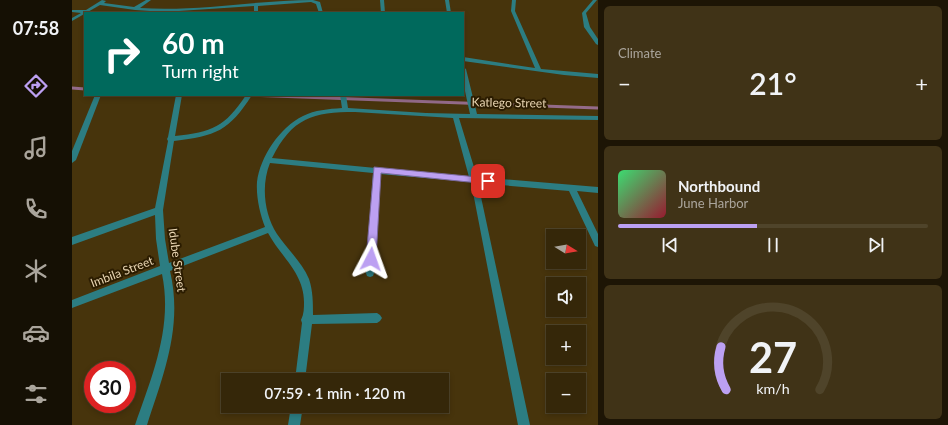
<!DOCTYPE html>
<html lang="en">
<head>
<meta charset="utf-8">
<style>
  :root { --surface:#352709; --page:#403317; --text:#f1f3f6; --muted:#aaa59c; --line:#4f442a; --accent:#bca0f2 }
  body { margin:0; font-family:Lato,sans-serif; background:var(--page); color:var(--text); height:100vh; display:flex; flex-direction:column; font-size:15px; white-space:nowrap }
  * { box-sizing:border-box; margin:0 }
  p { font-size:13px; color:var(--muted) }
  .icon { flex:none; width:22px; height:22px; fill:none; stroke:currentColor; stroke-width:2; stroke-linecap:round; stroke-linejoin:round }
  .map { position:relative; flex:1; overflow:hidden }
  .panel { display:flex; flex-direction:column; gap:6px; padding:6px; background:#1d1505; width:350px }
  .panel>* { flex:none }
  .banner { position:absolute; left:12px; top:12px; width:380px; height:84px; border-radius:0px; box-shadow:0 2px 6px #0003,0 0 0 1px var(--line); background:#00695c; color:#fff; overflow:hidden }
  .needle { width:26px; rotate:101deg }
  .fabs { position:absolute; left:474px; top:229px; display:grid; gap:8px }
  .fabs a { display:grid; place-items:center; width:40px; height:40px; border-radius:0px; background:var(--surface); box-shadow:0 2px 6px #0003,0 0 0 1px var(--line); font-size:20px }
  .speed { position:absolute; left:12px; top:361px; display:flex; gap:8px; font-size:20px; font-weight:700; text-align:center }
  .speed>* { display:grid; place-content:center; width:52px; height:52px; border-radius:50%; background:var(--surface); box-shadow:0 2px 6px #0003,0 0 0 1px var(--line); line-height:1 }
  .speed .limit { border:6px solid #d22; background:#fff; color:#111 }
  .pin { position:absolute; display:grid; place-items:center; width:34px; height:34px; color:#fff; margin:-17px; border-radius:8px; box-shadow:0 2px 6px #0006 }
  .me { position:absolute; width:44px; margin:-22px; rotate:4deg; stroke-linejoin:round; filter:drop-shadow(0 0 3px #0008) }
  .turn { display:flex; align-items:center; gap:14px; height:84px; padding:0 12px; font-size:18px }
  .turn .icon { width:52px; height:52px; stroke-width:2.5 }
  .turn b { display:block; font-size:28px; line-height:34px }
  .big { font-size:30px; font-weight:600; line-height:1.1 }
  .panel .widget { flex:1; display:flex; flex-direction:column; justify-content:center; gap:6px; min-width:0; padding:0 14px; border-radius:6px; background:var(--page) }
  .panel .dial { align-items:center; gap:0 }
  .dial svg { height:104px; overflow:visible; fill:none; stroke:var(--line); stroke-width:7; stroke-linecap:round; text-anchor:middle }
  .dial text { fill:var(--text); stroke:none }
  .song { display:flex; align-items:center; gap:12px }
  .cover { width:48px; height:48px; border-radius:6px; background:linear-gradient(135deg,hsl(140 70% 55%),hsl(350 70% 35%)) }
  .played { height:4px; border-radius:2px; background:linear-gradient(90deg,var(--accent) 45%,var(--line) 45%) }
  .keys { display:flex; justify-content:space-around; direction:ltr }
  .heat { display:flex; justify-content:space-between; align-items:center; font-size:22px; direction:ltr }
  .trip { position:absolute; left:149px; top:373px; width:228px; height:40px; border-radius:0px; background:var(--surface); box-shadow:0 2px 6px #0003,0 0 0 1px var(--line); font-weight:600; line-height:40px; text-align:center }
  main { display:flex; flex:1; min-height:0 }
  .menu { display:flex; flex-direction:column; width:72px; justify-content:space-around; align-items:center; background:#151004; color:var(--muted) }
  .menu .icon { width:28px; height:28px }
  .menu .active { color:var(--accent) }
  .menu b { font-size:18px; color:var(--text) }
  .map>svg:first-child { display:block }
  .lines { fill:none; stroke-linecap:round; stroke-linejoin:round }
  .stream { stroke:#946b8a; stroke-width:3 }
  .street { fill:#2c7d82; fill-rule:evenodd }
  .route { fill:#bca0f2; stroke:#7a689d }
  .labels { text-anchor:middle; stroke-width:4; stroke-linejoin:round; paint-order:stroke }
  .street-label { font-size:12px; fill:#e9d5b2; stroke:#2b1c00 }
</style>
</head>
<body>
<main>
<nav class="menu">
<b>07:58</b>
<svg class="icon active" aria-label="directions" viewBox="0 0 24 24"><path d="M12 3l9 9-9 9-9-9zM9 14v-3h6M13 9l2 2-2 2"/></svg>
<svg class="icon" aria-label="music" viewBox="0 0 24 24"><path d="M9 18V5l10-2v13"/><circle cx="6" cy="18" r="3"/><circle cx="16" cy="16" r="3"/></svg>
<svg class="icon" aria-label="phone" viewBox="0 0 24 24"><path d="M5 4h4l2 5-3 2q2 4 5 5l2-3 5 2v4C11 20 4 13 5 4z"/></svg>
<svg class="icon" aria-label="climate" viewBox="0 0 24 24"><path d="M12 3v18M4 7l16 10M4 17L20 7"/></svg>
<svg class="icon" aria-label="car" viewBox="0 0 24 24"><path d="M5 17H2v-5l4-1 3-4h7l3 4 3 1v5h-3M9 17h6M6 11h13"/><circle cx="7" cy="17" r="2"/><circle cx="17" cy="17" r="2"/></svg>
<svg class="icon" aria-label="filters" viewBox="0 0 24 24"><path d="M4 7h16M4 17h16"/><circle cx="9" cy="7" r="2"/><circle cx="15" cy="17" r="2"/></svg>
</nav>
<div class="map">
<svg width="526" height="425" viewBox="0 0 526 425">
  <rect width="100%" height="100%" fill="#47340c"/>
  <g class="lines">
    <g class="stream">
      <path d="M0 88 13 89"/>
      <path d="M176 95 526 108"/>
    </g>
    <g class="street">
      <path d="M30 0 34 1 32 3 62 7 74 0H79L68 8C126 12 183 0 241 0L248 2 251 13H247L244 4 239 2 186 6V13H182V6L92 12 63 10 28 5 0 21V18L9 13 0 12V10H14Z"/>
      <path d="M308 0H312L313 13H309Z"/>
      <path d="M373 0H377L379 13H375Z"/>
      <path d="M440 0H444L443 11 469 69 526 74V78L492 75 391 61V57L463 68 439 11Z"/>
      <path d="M521 0H525L514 13 518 27 526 39V45L524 44 512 27 510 13Z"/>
      <path d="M391 67 394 69 405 114 526 116V120L387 118 405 177 526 187V193L505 191 526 234V247L523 246 497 191 406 183 458 425H446L399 182 308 174 302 273 301 276 298 277 295 276 294 273 301 173 198 163C189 185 192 214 205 234 215 249 230 262 237 279 241 291 241 303 241 315L305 313 308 315 310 318 308 321 305 323 240 324 233 380H223L230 323 229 320C232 314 232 308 232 302 232 273 209 257 196 233L98 271C111 326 92 373 75 425H63C80 376 101 327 90 274L0 308V300L88 266 84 239 83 215 0 245V237L83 208 96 141 95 139 96 137 104 95H110L103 136C140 132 153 127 174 95H180C157 131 144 136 102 141L91 210 93 239 97 263 193 227C188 214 184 197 185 182 188 157 208 127 231 116 243 110 256 109 270 108L268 95H274L276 108 354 113 398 114 391 82ZM283 112 381 118 397 177 200 158C220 118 241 112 283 112Z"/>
      <path d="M23 95H29L4 160 0 163V151Z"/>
      <path d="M219 406H231L228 425H216Z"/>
    </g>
  </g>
  <path class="route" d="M302 167 416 178 420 181 416 184 309 173 304 259 303 262 299 263 296 262 294 259Z"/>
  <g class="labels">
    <g class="street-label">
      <text transform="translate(437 103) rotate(1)" y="4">Katlego Street</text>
      <text transform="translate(105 260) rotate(82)" y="4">Idube Street</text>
      <text transform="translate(50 272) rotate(-21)" y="4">Imbila Street</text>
    </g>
  </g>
</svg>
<div class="fabs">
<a><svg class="needle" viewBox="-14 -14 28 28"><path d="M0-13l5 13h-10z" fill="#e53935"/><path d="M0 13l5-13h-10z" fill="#aaa59c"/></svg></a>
<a><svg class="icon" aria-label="sound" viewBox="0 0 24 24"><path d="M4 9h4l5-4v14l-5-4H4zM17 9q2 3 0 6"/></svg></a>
<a>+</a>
<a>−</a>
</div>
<div class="speed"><div class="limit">30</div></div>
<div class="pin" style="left:416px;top:181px;background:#d93025"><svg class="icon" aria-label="arrive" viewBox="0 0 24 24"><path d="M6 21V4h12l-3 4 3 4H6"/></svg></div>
<svg class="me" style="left:299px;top:259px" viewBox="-20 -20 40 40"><path d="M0-17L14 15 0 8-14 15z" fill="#bca0f2" stroke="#fff" stroke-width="4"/></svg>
<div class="trip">07:59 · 1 min · 120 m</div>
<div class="banner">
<div class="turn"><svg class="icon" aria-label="right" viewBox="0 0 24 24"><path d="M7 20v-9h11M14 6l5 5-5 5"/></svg><div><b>60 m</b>Turn right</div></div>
</div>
</div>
<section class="panel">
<div class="widget"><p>Climate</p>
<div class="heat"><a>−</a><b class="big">21°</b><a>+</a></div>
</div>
<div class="widget">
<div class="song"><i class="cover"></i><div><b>Northbound</b><p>June Harbor</p></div></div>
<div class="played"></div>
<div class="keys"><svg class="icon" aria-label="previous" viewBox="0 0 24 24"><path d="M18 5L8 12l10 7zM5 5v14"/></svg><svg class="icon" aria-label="pause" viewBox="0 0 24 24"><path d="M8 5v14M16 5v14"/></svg><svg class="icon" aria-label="next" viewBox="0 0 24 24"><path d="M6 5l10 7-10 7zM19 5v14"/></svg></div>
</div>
<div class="widget dial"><svg viewBox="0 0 100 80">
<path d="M14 69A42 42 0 1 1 86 69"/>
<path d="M14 69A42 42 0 0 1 10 36" stroke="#bca0f2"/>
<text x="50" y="56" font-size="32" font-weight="700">27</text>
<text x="50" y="72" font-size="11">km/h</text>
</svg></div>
</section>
</main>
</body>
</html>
